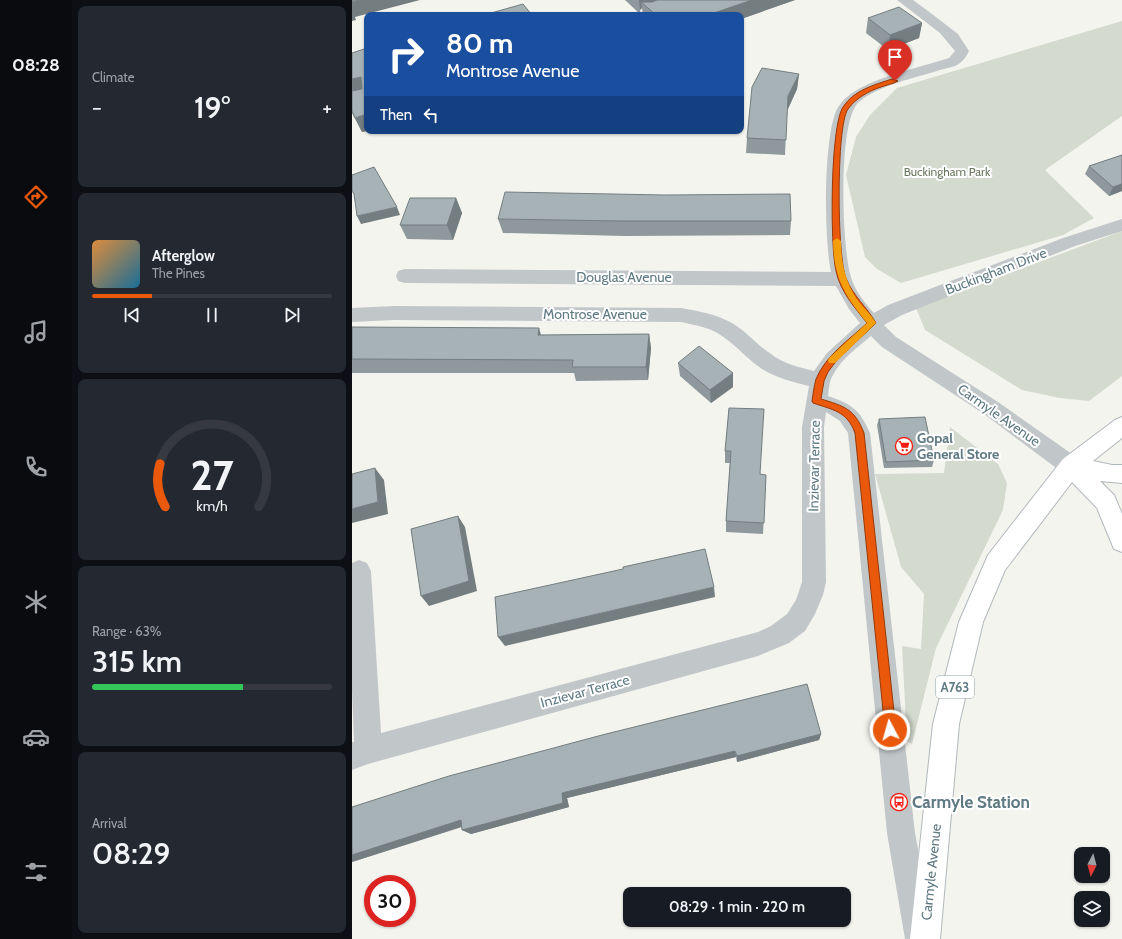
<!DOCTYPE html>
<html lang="en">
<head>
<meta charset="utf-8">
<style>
  :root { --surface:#171b24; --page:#242831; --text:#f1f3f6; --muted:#9ea1a6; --line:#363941; --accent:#ea580c }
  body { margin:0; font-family:Cabin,sans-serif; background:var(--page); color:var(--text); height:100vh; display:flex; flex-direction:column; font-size:15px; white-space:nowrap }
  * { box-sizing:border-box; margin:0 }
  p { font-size:13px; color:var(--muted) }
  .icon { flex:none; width:22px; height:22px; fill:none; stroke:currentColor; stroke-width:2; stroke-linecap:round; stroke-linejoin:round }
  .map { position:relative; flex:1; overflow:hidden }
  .sheet { display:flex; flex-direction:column; gap:6px; padding:6px; background:#0d0f14; width:280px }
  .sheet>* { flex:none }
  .guide { position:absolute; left:12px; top:12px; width:380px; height:122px; border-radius:8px; box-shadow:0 1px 3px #0004; background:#1a4fa0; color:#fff; overflow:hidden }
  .needle { width:26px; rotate:186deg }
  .fabs { position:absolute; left:722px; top:847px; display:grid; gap:8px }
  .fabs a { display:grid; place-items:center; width:36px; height:36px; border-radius:8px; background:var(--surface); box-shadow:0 1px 3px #0004; font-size:20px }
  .speed { position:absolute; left:12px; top:875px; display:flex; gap:8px; font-size:20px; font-weight:700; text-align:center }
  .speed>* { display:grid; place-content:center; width:52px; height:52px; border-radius:50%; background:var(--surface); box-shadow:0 1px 3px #0004; line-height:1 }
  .speed .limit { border:6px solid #d22; background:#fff; color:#111 }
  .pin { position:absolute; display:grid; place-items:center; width:34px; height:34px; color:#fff; margin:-41px -17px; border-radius:50% 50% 50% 0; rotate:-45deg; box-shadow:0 0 4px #0007 }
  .pin .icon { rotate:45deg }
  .me { position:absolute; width:44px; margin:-22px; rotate:354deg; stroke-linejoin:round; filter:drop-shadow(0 0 3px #0008) }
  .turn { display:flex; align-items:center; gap:14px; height:84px; padding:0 16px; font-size:18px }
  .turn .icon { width:52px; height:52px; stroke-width:2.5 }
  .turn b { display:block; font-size:28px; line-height:34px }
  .then { display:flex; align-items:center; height:38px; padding:0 16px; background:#0003; gap:8px; font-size:15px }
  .big { font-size:30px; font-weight:600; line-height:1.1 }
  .sheet .card { flex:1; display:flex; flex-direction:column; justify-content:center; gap:6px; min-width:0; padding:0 14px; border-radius:8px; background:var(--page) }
  .sheet .dial { align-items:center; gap:0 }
  .dial svg { height:104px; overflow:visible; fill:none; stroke:var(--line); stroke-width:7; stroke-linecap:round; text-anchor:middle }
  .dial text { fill:var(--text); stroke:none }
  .song { display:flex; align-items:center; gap:12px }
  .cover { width:48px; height:48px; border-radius:6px; background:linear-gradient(135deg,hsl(30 70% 55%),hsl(200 70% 35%)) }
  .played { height:4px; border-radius:2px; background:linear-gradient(90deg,var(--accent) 25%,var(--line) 25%) }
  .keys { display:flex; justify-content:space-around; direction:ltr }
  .heat { display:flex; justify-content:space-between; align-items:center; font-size:22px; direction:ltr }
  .charge { height:6px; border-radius:3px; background:linear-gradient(90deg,#34c759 63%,var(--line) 0) }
  .trip { position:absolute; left:271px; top:887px; width:228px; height:40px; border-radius:8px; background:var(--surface); box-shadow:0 1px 3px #0004; font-weight:600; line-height:40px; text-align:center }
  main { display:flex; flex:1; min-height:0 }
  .menu { display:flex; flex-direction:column; width:72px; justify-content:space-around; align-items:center; background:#090b0e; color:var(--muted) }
  .menu .icon { width:28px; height:28px }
  .menu .active { color:var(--accent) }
  .menu b { font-size:18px; color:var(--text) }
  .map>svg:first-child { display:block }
  .green { fill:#d4dace }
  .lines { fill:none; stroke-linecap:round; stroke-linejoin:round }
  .primary-casing { stroke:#b1b8bb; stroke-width:2 }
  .street { fill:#c1c6c9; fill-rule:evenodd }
  .primary { fill:#fff; fill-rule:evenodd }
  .wall { fill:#8f999d }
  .shaded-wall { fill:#747d7f }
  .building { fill:#a6b2b6; stroke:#747d7f }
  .route { fill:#ea580c; stroke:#983908 }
  .slow { fill:#f59e0b }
  .labels { text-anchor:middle; stroke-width:4; stroke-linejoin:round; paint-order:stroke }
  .far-park-label { font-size:12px; fill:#6a7a60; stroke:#fff }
  .shield { fill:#fff; stroke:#90a2a9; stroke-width:1 }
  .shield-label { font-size:13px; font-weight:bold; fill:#607a84 }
  .street-label { font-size:14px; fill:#607a84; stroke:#fff }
  .poi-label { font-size:14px; font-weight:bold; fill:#607a84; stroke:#fff; text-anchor:start }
  .near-poi-label { font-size:17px; font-weight:bold; fill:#607a84; stroke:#fff; text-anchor:start }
</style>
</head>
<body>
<main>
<nav class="menu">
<b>08:28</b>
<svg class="icon active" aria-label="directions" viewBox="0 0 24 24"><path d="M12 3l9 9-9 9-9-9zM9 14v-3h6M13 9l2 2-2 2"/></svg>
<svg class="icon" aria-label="music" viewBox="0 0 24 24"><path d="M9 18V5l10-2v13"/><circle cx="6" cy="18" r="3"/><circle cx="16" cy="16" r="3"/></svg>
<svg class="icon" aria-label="phone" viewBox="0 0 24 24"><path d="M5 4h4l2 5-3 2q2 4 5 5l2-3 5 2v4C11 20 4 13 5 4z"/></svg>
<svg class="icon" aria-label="climate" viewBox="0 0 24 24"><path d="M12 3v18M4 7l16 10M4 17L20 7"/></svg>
<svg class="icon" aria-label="car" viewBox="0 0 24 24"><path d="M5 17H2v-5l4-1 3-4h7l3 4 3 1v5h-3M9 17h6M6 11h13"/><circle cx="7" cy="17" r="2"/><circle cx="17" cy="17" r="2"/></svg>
<svg class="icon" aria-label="filters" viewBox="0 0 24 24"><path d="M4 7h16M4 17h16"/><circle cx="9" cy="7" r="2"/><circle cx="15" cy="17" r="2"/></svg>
</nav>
<section class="sheet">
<div class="card"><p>Climate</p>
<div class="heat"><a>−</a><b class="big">19°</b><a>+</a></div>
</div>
<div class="card">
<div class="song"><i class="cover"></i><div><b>Afterglow</b><p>The Pines</p></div></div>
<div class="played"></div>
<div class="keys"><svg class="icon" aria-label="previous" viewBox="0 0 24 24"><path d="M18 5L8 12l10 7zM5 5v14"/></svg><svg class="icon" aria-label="pause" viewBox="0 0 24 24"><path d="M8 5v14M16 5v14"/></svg><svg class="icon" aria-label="next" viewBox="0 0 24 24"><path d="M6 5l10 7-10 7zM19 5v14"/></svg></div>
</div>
<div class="card dial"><svg viewBox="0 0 100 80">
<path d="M14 69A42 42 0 1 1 86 69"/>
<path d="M14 69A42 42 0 0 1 10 36" stroke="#ea580c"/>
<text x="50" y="56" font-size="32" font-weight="700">27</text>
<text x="50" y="72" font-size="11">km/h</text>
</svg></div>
<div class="card"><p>Range · 63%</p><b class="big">315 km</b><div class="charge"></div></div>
<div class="card"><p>Arrival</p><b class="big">08:29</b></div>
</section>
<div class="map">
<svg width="770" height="939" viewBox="0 0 770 939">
  <rect width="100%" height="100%" fill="#f4f4ef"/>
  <g class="green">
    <path d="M770 21V116L693 170 742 218 711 235 549 283 525 269 513 257 494 175 504 137 518 115 545 88Z"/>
    <path d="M770 231V376L737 401 708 398 670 390 573 330 564 308Z"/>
    <path d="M598 427 646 464 655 483 651 510 584 648 560 744 555 741 550 646 569 649 572 594 549 567 523 474 592 473Z"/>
  </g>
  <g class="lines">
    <g class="primary-casing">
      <path id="primary" d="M770 417V438L741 461 760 465H770V483L748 481 762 495 770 514V552L762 549 745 508 720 482 653 570 631 622 607 724 588 939H558L581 724 607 622 636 555 711 459 763 420Z"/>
    </g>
    <path class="street" d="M545 0H561L580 14 606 34 617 51C615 55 612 60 608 63 604 67 594 68 588 70 563 78 527 85 507 102 485 120 490 250 499 277 503 291 513 303 522 313L536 305 711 238 770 219V231L723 246 550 315 532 325 544 337 646 402 727 459 730 466 727 473 719 475 711 473 632 414 530 347 519 336C506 347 489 359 481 375 477 381 477 389 476 396 500 404 508 410 518 433L563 833 583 939H553L535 833 496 433 488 421 474 412 472 427 474 582 471 595 463 614 453 631 437 643 406 656 16 764 0 770V742H2L0 690V563L7 560 15 563 19 571 29 733 406 632 419 626 435 614 444 600 450 582V427L457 386C441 382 425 378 410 369 395 359 383 344 367 334 356 327 342 325 329 322L42 320 0 322V308L42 306 329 308C346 311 364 314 380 323 394 331 405 345 419 354 432 364 446 367 462 371L475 353 508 323 497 309 484 286 53 283 46 281 44 276 46 271 53 269 479 272C472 240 471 138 485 109 488 104 491 100 495 97 515 79 569 67 597 58L603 51 588 33Z"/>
    <use href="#primary" class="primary"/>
  </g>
  <g class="wall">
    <path d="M273 0H443L389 19V15H291L290 8 288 10 289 15Z"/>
    <path d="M516 18 570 23 567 38 536 50 514 33Z"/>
    <path d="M15 48V131L10 132 0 113V53Z"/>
    <path d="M447 74 445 89 435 111 433 155 394 153 395 138Z"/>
    <path d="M770 155V191L757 196 733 174 737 166Z"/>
    <path d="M104 198 110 213 101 240 55 239 48 225Z"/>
    <path d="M146 219 439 221 438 235 272 236 151 233Z"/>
    <path d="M0 327 189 335 297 334 299 348 296 380 224 381 222 373H0Z"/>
    <path d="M326 363 381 387 359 403 328 376Z"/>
    <path d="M377 408 408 474 414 475 411 534 374 532V521L378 463H373V451Z"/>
    <path d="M527 419 582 460 580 467 532 468 525 425Z"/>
    <path d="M469 734 467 740 385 762 384 757 215 798 217 807 119 834 110 830V827L0 862V807Z"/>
  </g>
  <g class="shaded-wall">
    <path d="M7 0H68L3 17 4 20 0 21V2Z"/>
    <path d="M287 0H315L294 6 289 2 290 8 288 10Z"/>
    <path d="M400 0H443L389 19V15H356Z"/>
    <path d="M570 23 567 38 536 50 538 35Z"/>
    <path d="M447 74 445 89 435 111 436 96Z"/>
    <path d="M9 77 15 90 0 96V79Z"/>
    <path d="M15 114V131L10 132 3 118Z"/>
    <path d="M770 184V191L757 196 761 187Z"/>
    <path d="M104 198 110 213 101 240 95 225Z"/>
    <path d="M45 207 48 215 9 224 5 216Z"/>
    <path d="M187 328 191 342 186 335Z"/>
    <path d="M297 334 299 348 296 380 294 367Z"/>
    <path d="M381 373V387L359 403 358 390Z"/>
    <path d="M23 468 32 480 36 514 0 523V509Z"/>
    <path d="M106 516 113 527 125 591 77 606 69 596Z"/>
    <path d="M362 587 363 597 153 646 146 637Z"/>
    <path d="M469 734 467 740 385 762V756Z"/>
    <path d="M383 751 384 757 215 798 217 807 119 834 110 830 210 793Z"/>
    <path d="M109 820 118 824 0 862V855Z"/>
  </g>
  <g class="building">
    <path d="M0 0H7L0 2Z"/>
    <path d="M305 0H400L356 15H304L289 2H300Z"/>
    <path d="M171 4 180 15H132Z"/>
    <path d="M547 7 570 23 538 35 516 18Z"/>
    <path d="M15 48V114L3 118 0 111V91L10 89 9 77 0 79V53Z"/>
    <path d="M410 68 447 74 436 96 434 140 395 138 400 87Z"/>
    <path d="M770 155V184L761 187 737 166Z"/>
    <path d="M22 167 45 207 5 216 2 194 0 191V175Z"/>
    <path d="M153 192 313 195 438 194 439 221H269L146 219Z"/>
    <path d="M58 198H104L95 225H48Z"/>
    <path d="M0 327 187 328 186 335 297 334 294 367H220L221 360 0 359Z"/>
    <path d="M347 346 381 373 358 390 326 363Z"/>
    <path d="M377 408 412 409 408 474 414 475 412 523 374 521 379 451H373Z"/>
    <path d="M573 417 582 460 534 462 527 419Z"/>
    <path d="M23 468 26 502 0 509V474Z"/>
    <path d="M106 516 117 581 69 596 59 529Z"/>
    <path d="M353 549 362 587 146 637 143 597 271 569V567Z"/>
    <path d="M455 684 469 734 385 756 383 751 210 793 211 803 110 830 109 820 0 855V807L97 776 250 735Z"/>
  </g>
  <path class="route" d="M540 79 546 81C541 84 534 85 529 87 517 91 504 98 496 109 484 126 485 257 494 278 501 296 515 307 524 323L485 360 476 372 472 381 469 399C492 406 503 409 512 433L544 730 542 734 538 735 534 734 533 730 503 433C495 411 481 410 461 403L460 401C461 394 462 386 464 379 474 355 497 340 515 323 503 308 488 291 484 271 478 246 478 127 491 107 502 90 522 85 540 79Z"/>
  <path class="slow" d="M485 238 489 241C489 262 493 280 504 298 510 307 519 314 524 323L483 363H477L476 361 477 358 515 323C492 294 482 278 481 241Z"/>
  <defs>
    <g id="supermarket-ring" transform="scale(0.9)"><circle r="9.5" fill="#fff" stroke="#f41c10" stroke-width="1.5"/><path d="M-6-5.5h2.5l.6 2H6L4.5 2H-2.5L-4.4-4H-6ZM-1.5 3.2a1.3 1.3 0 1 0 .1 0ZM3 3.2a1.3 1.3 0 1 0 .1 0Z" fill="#f41c10"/></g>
    <g id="bus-ring" transform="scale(0.9)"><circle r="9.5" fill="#fff" stroke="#f41c10" stroke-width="1.5"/><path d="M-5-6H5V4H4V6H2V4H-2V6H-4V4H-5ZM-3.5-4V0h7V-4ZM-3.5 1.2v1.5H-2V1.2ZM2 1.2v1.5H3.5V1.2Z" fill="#f41c10"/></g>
  </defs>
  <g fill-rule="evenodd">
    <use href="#supermarket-ring" x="552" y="446"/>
    <use href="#bus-ring" x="547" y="802"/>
  </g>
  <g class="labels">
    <g class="far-park-label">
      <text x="595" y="176">Buckingham Park</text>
    </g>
    <rect class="shield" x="584" y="676" width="38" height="22" rx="3"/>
    <g class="shield-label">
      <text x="603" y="692">A763</text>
    </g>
    <g class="street-label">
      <text transform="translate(644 271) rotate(-21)" y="5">Buckingham Drive</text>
      <text x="272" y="282">Douglas Avenue</text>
      <text x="243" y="319">Montrose Avenue</text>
      <text transform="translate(647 415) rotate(35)" y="5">Carmyle Avenue</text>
      <text transform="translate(462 466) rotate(-89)" y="5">Inzievar Terrace</text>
      <text transform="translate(233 691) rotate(-15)" y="5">Inzievar Terrace</text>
      <text transform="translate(579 872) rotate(-84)" y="5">Carmyle Avenue</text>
    </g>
    <g class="poi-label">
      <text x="565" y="443">Gopal<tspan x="565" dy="16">General Store</tspan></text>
    </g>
    <g class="near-poi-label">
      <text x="560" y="808">Carmyle Station</text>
    </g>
  </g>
</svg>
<div class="fabs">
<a><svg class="needle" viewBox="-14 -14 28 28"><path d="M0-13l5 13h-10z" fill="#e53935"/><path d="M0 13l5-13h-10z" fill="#9ea1a6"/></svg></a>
<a><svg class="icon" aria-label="layers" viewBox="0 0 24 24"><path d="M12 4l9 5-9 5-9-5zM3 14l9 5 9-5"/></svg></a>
</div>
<div class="speed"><div class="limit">30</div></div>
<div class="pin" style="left:543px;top:81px;background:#d93025"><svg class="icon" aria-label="arrive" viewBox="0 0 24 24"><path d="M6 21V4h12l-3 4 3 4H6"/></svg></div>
<svg class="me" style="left:538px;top:730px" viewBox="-20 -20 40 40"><circle r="17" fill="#ea580c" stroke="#fff" stroke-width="3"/><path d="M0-11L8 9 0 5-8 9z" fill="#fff"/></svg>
<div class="trip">08:29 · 1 min · 220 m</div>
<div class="guide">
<div class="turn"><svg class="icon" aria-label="right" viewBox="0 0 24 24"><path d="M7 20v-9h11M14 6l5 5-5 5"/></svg><div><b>80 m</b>Montrose Avenue</div></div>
<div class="then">Then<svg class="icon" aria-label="left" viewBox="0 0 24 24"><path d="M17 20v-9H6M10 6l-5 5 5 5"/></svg></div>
</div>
</div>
</main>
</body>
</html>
